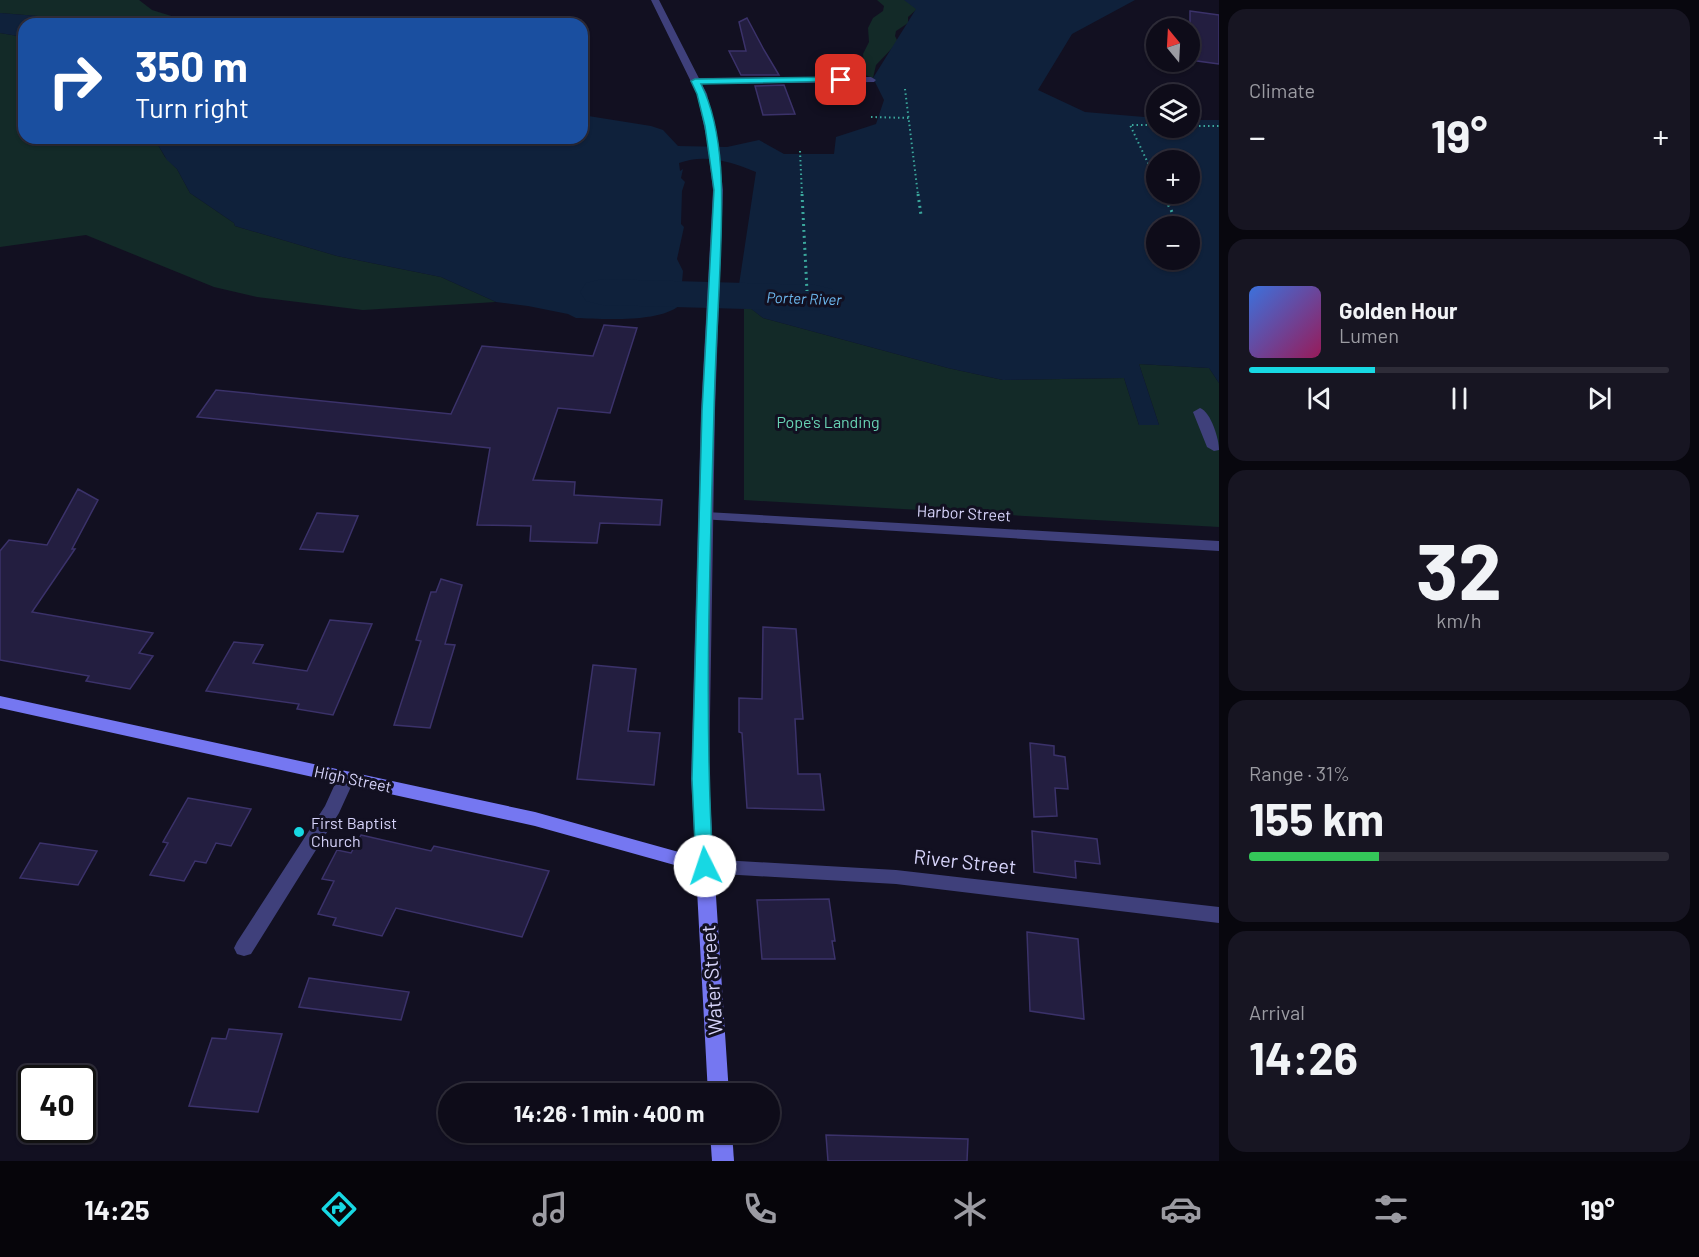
<!DOCTYPE html>
<html lang="en">
<head>
<meta charset="utf-8">
<style>
  :root { --surface:#0e0c19; --page:#171522; --text:#f1f3f6; --muted:#9b9ba2; --line:#2e2c38; --accent:#17d8e3 }
  body { margin:0; font-family:Barlow,sans-serif; background:var(--page); color:var(--text); height:100vh; display:flex; flex-direction:column; font-size:22px; white-space:nowrap }
  * { box-sizing:border-box; margin:0 }
  p { font-size:20px; color:var(--muted) }
  .icon { flex:none; width:33px; height:33px; fill:none; stroke:currentColor; stroke-width:2; stroke-linecap:round; stroke-linejoin:round }
  .map { position:relative; flex:1; overflow:hidden }
  .details { display:flex; flex-direction:column; gap:9px; padding:9px; background:#08070e; width:480px }
  .details>* { flex:none }
  .guide { position:absolute; left:18px; top:18px; width:570px; height:126px; border-radius:18px; box-shadow:0 2px 4px #0004,0 0 0 2px var(--line); background:#1a4fa0; color:#fff; overflow:hidden }
  .needle { width:39px; rotate:342deg }
  .controls { position:absolute; left:1146px; top:18px; display:grid; gap:12px }
  .controls a { display:grid; place-items:center; width:54px; height:54px; border-radius:50%; background:var(--surface); box-shadow:0 2px 4px #0004,0 0 0 2px var(--line); font-size:30px }
  .speed { position:absolute; left:18px; top:1065px; display:flex; gap:12px; font-size:30px; font-weight:700; text-align:center }
  .speed>* { display:grid; place-content:center; width:78px; height:78px; border-radius:50%; background:var(--surface); box-shadow:0 2px 4px #0004,0 0 0 2px var(--line); line-height:1 }
  .speed .limit { border:3px solid #111; border-radius:9px; background:#fff; color:#111 }
  .pin { position:absolute; display:grid; place-items:center; width:51px; height:51px; color:#fff; margin:-26px; border-radius:12px; box-shadow:0 3px 9px #0006 }
  .me { position:absolute; width:66px; margin:-33px; rotate:356deg; stroke-linejoin:round; filter:drop-shadow(0 0 4px #0008) }
  .turn { display:flex; align-items:center; gap:21px; height:126px; padding:0 18px; font-size:27px }
  .turn .icon { width:78px; height:78px; stroke-width:2.5 }
  .turn b { display:block; font-size:42px; line-height:51px }
  .big { font-size:45px; font-weight:700; line-height:1.1 }
  .details .tile { flex:1; display:flex; flex-direction:column; justify-content:center; gap:9px; min-width:0; padding:0 21px; border-radius:18px; background:var(--page) }
  .details .dial { align-items:center; gap:0 }
  .dial b { font-size:78px; line-height:1 }
  .song { display:flex; align-items:center; gap:18px }
  .cover { width:72px; height:72px; border-radius:9px; background:linear-gradient(135deg,hsl(220 70% 55%),hsl(330 70% 35%)) }
  .played { height:6px; border-radius:3px; background:linear-gradient(90deg,var(--accent) 30%,var(--line) 30%) }
  .keys { display:flex; justify-content:space-around; direction:ltr }
  .heat { display:flex; justify-content:space-between; align-items:center; font-size:33px; direction:ltr }
  .charge { height:9px; border-radius:4px; background:linear-gradient(90deg,#34c759 31%,var(--line) 0) }
  .trip { position:absolute; left:438px; top:1083px; width:342px; height:60px; border-radius:30px; background:var(--surface); box-shadow:0 2px 4px #0004,0 0 0 2px var(--line); font-weight:700; line-height:60px; text-align:center }
  .dock { display:flex; height:96px; justify-content:space-around; align-items:center; background:#06050a; color:var(--muted) }
  .dock .icon { width:42px; height:42px }
  .dock .active { color:var(--accent) }
  .dock b { font-size:27px; color:var(--text) }
  main { display:flex; flex:1; min-height:0 }
  .map>svg:first-child { display:block }
  .green { fill:#132a28 }
  .water { fill:#0f213b; fill-rule:evenodd }
  .lines { fill:none; stroke-linecap:round; stroke-linejoin:round }
  .river { fill:#0f213b; fill-rule:evenodd }
  .building { fill:#231e40; stroke:#3b326a; stroke-width:1.5 }
  .path-far1 { stroke:#3ba89d; stroke-width:2; stroke-dasharray:1.5 3; stroke-linecap:butt }
  .path { stroke:#3ba89d; stroke-width:3; stroke-dasharray:2 4; stroke-linecap:butt }
  .service { fill:#3f407b; fill-rule:evenodd }
  .minor { fill:#3f407b; fill-rule:evenodd }
  .tertiary { fill:#3f407b; fill-rule:evenodd }
  .secondary { fill:#7577f1; fill-rule:evenodd }
  .route { fill:#17d8e3; stroke:#0f8c94; stroke-width:1.5 }
  .poi-dot { fill:#17d8e3; stroke:#121021; stroke-width:2 }
  .labels { text-anchor:middle; stroke-width:6; stroke-linejoin:round; paint-order:stroke }
  .far-water-label { font-size:15px; font-style:italic; fill:#6db9f0; stroke:#121021 }
  .park-label { font-size:16px; fill:#68d3b4; stroke:#121021 }
  .street-label { font-size:16px; fill:#d7d4fb; stroke:#121021 }
  .poi-label { font-size:16px; fill:#d7d4fb; stroke:#121021; text-anchor:start }
  .near-street-label { font-size:20px; fill:#d7d4fb; stroke:#121021 }
</style>
</head>
<body>
<main>
<div class="map">
<svg width="1219" height="1161" viewBox="0 0 1219 1161">
  <rect width="100%" height="100%" fill="#121021"/>
  <g class="green">
    <path d="M0 0H139L152 10 197 24H102L74 19 0 13Z"/>
    <path d="M877 0H908L917 9 908 17V23L896 31 895 36 898 42 876 65 873 78 865 75 863 54 869 42 868 28 873 18 883 11 884 6Z"/>
    <path d="M0 33 24 37V138H154L165 157 177 169 190 193 234 223 235 226 337 256 441 277 496 302 363 310 257 297 214 287 86 235 0 247Z"/>
    <path d="M744 303 763 318 948 368 1003 380 1124 378 1139 425H1159L1139 364 1209 368 1219 383V527L744 500Z"/>
  </g>
  <g class="water">
    <path d="M904 0H1135L1072 34 1038 90 1085 112 1156 118V128H1190V120H1219V383L1209 368 1139 364 1159 425H1139L1124 378 1003 380 948 368 763 318 737 298 756 172C732 162 705 153 679 163L680 171 683 169 681 178 685 182 682 191 681 224 684 227 677 259 683 271 680 305C660 323 602 319 576 318L568 314 528 306 496 302 441 277 337 256 235 226 234 223 190 193 177 169 167 160 154 138H582V115L651 126 663 130 678 146 727 147 759 140 784 154H834L836 137 876 124 884 100 873 78 916 9ZM1156 160H1190V194H1156ZM1156 226H1190V260H1156Z"/>
    <path d="M0 13 75 19 102 24H24V37L0 33Z"/>
  </g>
  <g class="lines">
    <path class="river" d="M602 279 816 285 832 289 838 298 832 307 816 311 602 305 586 301 580 292 586 283Z"/>
  </g>
  <g class="building">
    <path d="M1190 11 1219 15V64L1190 60Z"/>
    <path d="M747 18 764 50 779 75H741L729 51H746L739 22Z"/>
    <path d="M784 85 795 114 763 115 755 86Z"/>
    <path d="M604 325 637 328 610 413 558 408 533 480 575 482 574 495 662 500 660 525 600 523 597 543 530 541 531 526 477 525 490 448 197 417 216 390 451 414 482 346 593 356Z"/>
    <path d="M78 489 98 500 72 549H75L32 612 153 633 139 653 153 656 130 689 86 681 89 676 0 660V551L9 540 47 545Z"/>
    <path d="M317 513 358 516 343 552 300 549Z"/>
    <path d="M441 579 462 585 445 644 455 645 430 728 394 725 421 641 416 640 431 592H436Z"/>
    <path d="M330 620 372 624 333 715 297 709 299 704 206 691 234 642 263 645 253 663 307 671Z"/>
    <path d="M763 627 796 629 803 719H795L798 774H820L824 810 747 808 742 733 739 732V698L762 699Z"/>
    <path d="M593 665 636 669 628 731 660 733 654 785 577 779Z"/>
    <path d="M1030 743 1054 746V755L1065 757 1068 789 1055 788 1057 816 1034 817Z"/>
    <path d="M188 798 251 809 231 846 216 843 206 863 195 861 184 881 150 875 168 843 163 842Z"/>
    <path d="M1032 831 1097 839 1100 864 1075 861 1076 878 1034 872Z"/>
    <path d="M361 835 431 851 434 846 549 871 522 937 396 908 382 936 333 925 336 918 318 914 334 881 322 879 337 850 351 853Z"/>
    <path d="M40 843 97 851 78 885 20 878Z"/>
    <path d="M829 899 835 941H832L835 959H762L757 900Z"/>
    <path d="M1027 932 1078 939 1084 1019 1030 1011Z"/>
    <path d="M309 978 409 992 401 1020 299 1007Z"/>
    <path d="M229 1029 282 1034 258 1112 189 1106 212 1038 226 1039Z"/>
    <rect x="590" y="1085" width="59" height="9"/>
    <path d="M826 1135 968 1139 967 1161H828Z"/>
  </g>
  <g class="lines">
    <g class="path-far1">
      <path d="M905 89 918 195"/>
      <path d="M871 117 909 118"/>
      <path d="M1156 125H1130L1156 180"/>
      <path d="M1190 126H1219"/>
      <path d="M800 151 802 195"/>
    </g>
    <g class="path">
      <path d="M802 194 807 291"/>
      <path d="M918 194 921 215"/>
      <path d="M1163 194 1176 220"/>
    </g>
    <g class="service">
      <path d="M871 77 876 80 874 82 695 84 690 81 695 78Z"/>
      <path d="M1200 408C1211 412 1219 439 1219 450L1214 451 1207 447 1193 412Z"/>
    </g>
    <g class="minor">
      <path d="M706 512 1219 541V551L701 519 699 516 701 513Z"/>
      <path d="M346 772 352 773 355 778 339 813 251 954 244 956 237 954 234 948 237 942 325 806 340 773Z"/>
      <path d="M705 859 896 870 1219 907V923L896 884 705 873 699 871 696 866 699 861Z"/>
    </g>
    <path class="tertiary" d="M651 0H659L707 94 717 140 723 190 715 411 709 779 714 866 711 871 705 873 699 871 696 866 691 779 701 411 713 190 707 140 697 94Z"/>
    <g class="secondary">
      <path d="M0 696 535 812 711 861 714 866 729 1094H708L696 871 535 826 0 708Z"/>
      <path d="M710 1132H732L734 1161H712Z"/>
    </g>
  </g>
  <path class="route" d="M841 77 844 78V81L701 84C727 136 722 211 720 267 718 316 715 364 714 412 710 563 704 716 713 866L711 871 705 873 699 871 696 866 692 779 702 411 714 190 705 126 697 94 691 81 695 79Z"/>
  <circle class="poi-dot" cx="299" cy="832" r="6"/>
  <g class="labels">
    <g class="far-water-label">
      <text transform="translate(804 299) rotate(2)" y="5">Porter River</text>
    </g>
    <g class="park-label">
      <text x="828" y="428">Pope's Landing</text>
    </g>
    <g class="street-label">
      <text transform="translate(964 513) rotate(3)" y="6">Harbor Street</text>
      <text transform="translate(353 779) rotate(12)" y="6">High Street</text>
    </g>
    <g class="poi-label">
      <text x="311" y="829">First Baptist<tspan x="311" dy="18">Church</tspan></text>
    </g>
    <g class="near-street-label">
      <text transform="translate(965 862) rotate(6)" y="7">River Street</text>
      <text transform="translate(712 980) rotate(-94)" y="7">Water Street</text>
    </g>
  </g>
</svg>
<div class="controls">
<a><svg class="needle" viewBox="-14 -14 28 28"><path d="M0-13l5 13h-10z" fill="#e53935"/><path d="M0 13l5-13h-10z" fill="#9b9ba2"/></svg></a>
<a><svg class="icon" aria-label="layers" viewBox="0 0 24 24"><path d="M12 4l9 5-9 5-9-5zM3 14l9 5 9-5"/></svg></a>
<a>+</a>
<a>−</a>
</div>
<div class="speed"><div class="limit">40</div></div>
<div class="pin" style="left:841px;top:80px;background:#d93025"><svg class="icon" aria-label="arrive" viewBox="0 0 24 24"><path d="M6 21V4h12l-3 4 3 4H6"/></svg></div>
<svg class="me" style="left:705px;top:866px" viewBox="-20 -20 40 40"><circle r="19" fill="#fff"/><path d="M0-13L10 11 0 6-10 11z" fill="#17d8e3"/></svg>
<div class="trip">14:26 · 1 min · 400 m</div>
<div class="guide">
<div class="turn"><svg class="icon" aria-label="right" viewBox="0 0 24 24"><path d="M7 20v-9h11M14 6l5 5-5 5"/></svg><div><b>350 m</b>Turn right</div></div>
</div>
</div>
<section class="details">
<div class="tile"><p>Climate</p>
<div class="heat"><a>−</a><b class="big">19°</b><a>+</a></div>
</div>
<div class="tile">
<div class="song"><i class="cover"></i><div><b>Golden Hour</b><p>Lumen</p></div></div>
<div class="played"></div>
<div class="keys"><svg class="icon" aria-label="previous" viewBox="0 0 24 24"><path d="M18 5L8 12l10 7zM5 5v14"/></svg><svg class="icon" aria-label="pause" viewBox="0 0 24 24"><path d="M8 5v14M16 5v14"/></svg><svg class="icon" aria-label="next" viewBox="0 0 24 24"><path d="M6 5l10 7-10 7zM19 5v14"/></svg></div>
</div>
<div class="tile dial"><b>32</b><p>km/h</p></div>
<div class="tile"><p>Range · 31%</p><b class="big">155 km</b><div class="charge"></div></div>
<div class="tile"><p>Arrival</p><b class="big">14:26</b></div>
</section>
</main>
<nav class="dock">
<b>14:25</b>
<svg class="icon active" aria-label="directions" viewBox="0 0 24 24"><path d="M12 3l9 9-9 9-9-9zM9 14v-3h6M13 9l2 2-2 2"/></svg>
<svg class="icon" aria-label="music" viewBox="0 0 24 24"><path d="M9 18V5l10-2v13"/><circle cx="6" cy="18" r="3"/><circle cx="16" cy="16" r="3"/></svg>
<svg class="icon" aria-label="phone" viewBox="0 0 24 24"><path d="M5 4h4l2 5-3 2q2 4 5 5l2-3 5 2v4C11 20 4 13 5 4z"/></svg>
<svg class="icon" aria-label="climate" viewBox="0 0 24 24"><path d="M12 3v18M4 7l16 10M4 17L20 7"/></svg>
<svg class="icon" aria-label="car" viewBox="0 0 24 24"><path d="M5 17H2v-5l4-1 3-4h7l3 4 3 1v5h-3M9 17h6M6 11h13"/><circle cx="7" cy="17" r="2"/><circle cx="17" cy="17" r="2"/></svg>
<svg class="icon" aria-label="filters" viewBox="0 0 24 24"><path d="M4 7h16M4 17h16"/><circle cx="9" cy="7" r="2"/><circle cx="15" cy="17" r="2"/></svg>
<b>19°</b>
</nav>
</body>
</html>
